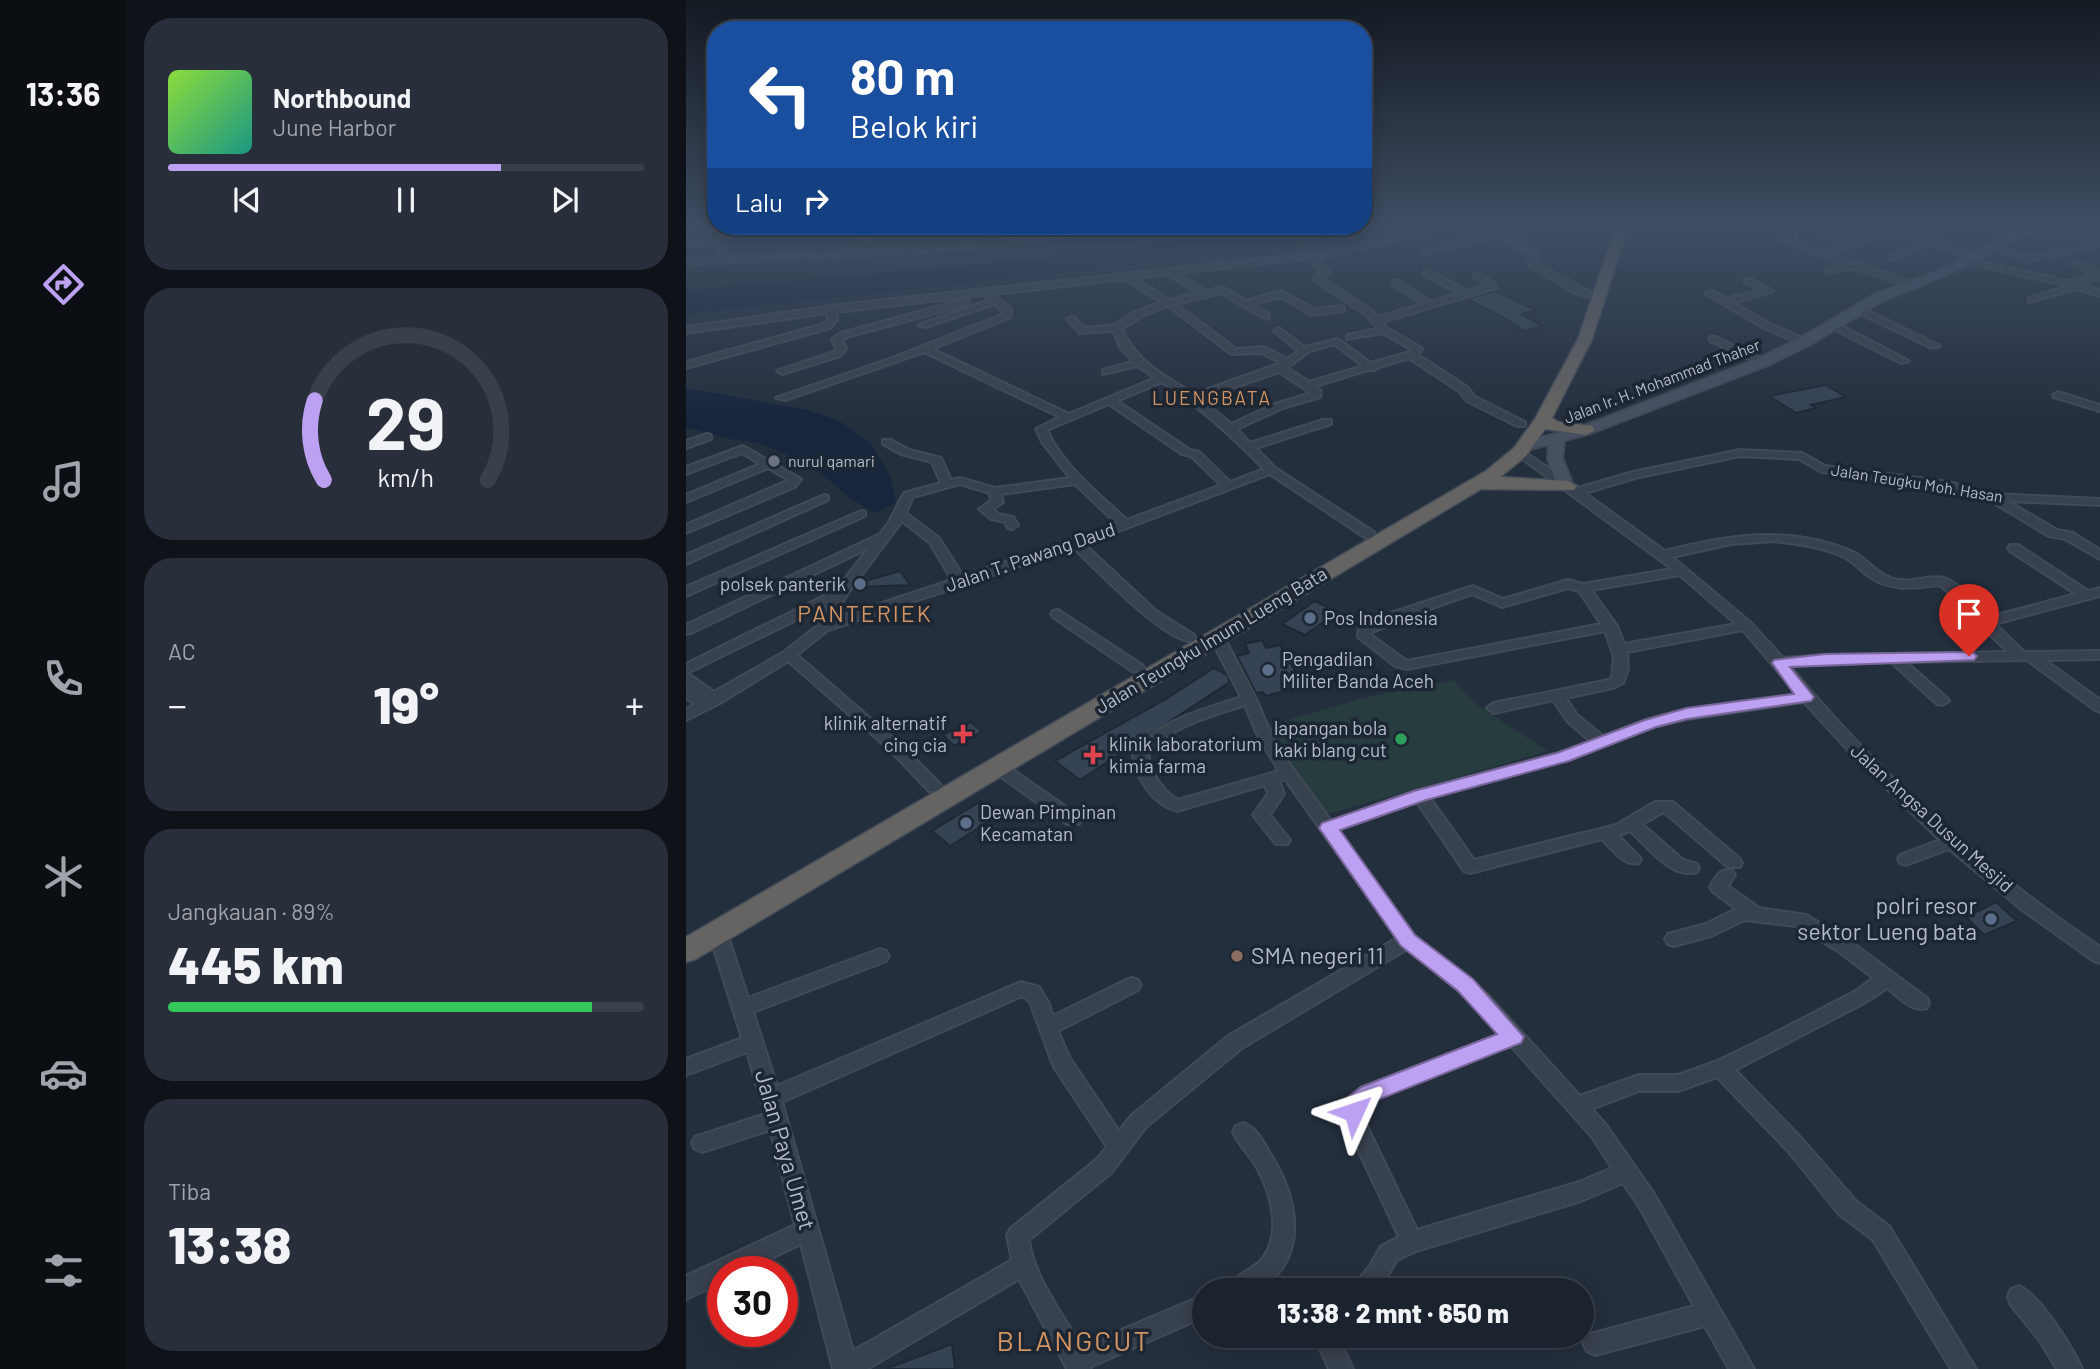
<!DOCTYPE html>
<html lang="id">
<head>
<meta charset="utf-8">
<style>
  :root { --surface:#1b232e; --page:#282f3a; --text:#f1f3f6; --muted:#a0a4aa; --line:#39404a; --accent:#bca0f2 }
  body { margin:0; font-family:Barlow,sans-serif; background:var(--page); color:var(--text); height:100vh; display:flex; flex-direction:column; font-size:26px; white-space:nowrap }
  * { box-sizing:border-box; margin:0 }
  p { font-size:23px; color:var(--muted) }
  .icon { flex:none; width:38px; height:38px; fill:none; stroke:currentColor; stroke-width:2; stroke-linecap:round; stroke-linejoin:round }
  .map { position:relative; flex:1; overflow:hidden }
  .side { display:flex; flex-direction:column; gap:18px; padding:18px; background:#0f1319; width:560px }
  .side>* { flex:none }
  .guide { position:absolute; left:21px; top:21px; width:665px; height:214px; border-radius:28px; box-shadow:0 4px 18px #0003,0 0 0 2px var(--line); background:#1a4fa0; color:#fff; overflow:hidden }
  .speed { position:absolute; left:21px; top:1256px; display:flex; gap:14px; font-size:35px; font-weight:700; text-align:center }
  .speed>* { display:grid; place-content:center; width:91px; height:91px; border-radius:50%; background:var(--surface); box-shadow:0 4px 18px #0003,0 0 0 2px var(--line); line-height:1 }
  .speed .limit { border:10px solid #d22; background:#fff; color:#111 }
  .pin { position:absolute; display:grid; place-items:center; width:60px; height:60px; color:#fff; margin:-72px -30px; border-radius:50% 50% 50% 0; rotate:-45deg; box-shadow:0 0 7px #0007 }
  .pin .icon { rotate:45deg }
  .me { position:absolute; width:77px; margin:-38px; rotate:48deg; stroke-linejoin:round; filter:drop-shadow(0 0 5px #0008) }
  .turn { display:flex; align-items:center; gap:24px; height:147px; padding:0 28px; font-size:32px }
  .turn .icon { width:91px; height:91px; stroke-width:2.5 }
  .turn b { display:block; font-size:49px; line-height:60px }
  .then { display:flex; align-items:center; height:66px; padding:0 28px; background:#0003; gap:14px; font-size:26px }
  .big { font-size:52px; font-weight:800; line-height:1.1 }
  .side .tile { flex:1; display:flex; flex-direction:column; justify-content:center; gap:10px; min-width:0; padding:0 24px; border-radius:28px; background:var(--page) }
  .side .dial { align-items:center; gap:0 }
  .dial svg { height:182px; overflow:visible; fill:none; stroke:var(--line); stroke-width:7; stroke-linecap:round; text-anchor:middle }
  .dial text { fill:var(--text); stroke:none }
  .song { display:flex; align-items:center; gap:21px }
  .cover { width:84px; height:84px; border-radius:10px; background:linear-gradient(135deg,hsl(90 70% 55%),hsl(170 70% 35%)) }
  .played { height:7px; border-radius:4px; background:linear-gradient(90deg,var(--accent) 70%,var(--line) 70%) }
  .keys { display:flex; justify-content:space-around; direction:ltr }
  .heat { display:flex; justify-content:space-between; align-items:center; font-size:38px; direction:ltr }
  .charge { height:10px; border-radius:5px; background:linear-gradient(90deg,#34c759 89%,var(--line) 0) }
  .trip { position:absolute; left:506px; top:1278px; width:402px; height:70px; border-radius:35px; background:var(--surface); box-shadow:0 4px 18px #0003,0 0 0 2px var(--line); font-weight:800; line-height:70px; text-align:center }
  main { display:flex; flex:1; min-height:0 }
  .tabs { display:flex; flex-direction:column; width:126px; justify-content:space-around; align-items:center; background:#0b0e12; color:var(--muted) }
  .tabs .icon { width:49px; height:49px }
  .tabs .active { color:var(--accent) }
  .tabs b { font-size:32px; color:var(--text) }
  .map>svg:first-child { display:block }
  .green { fill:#263c3f }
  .water { fill:#17263c }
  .building { fill:#364354; stroke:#1f2835; stroke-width:2 }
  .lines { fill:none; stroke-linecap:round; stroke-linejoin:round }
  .minor-casing { stroke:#414a57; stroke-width:4 }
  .tertiary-casing { stroke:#414a57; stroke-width:3 }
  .secondary-casing { stroke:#414a57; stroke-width:4 }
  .trunk-casing { stroke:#434c59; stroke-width:3 }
  .minor { fill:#38414e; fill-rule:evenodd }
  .tertiary { fill:#38414e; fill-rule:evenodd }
  .secondary { fill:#465061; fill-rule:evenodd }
  .trunk { fill:#656462; fill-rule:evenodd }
  .route { fill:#bca0f2; stroke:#7a689d; stroke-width:2 }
  .worship-dot { fill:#6b7280; stroke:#1d2633; stroke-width:2.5 }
  .service-dot { fill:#5c6f8a; stroke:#1d2633; stroke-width:2.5 }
  .health-dot { fill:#e0444e; stroke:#1d2633; stroke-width:2.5 }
  .leisure-dot { fill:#2e9e5b; stroke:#1d2633; stroke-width:2.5 }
  .education-dot { fill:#8d6e63; stroke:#1d2633; stroke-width:2.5 }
  .labels { text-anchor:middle; stroke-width:7; stroke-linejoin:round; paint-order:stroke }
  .far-street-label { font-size:16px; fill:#b4bcc9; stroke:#1d2633 }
  .far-poi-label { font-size:16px; fill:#b4bcc9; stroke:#1d2633; text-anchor:start }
  .far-quarter-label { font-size:19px; letter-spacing:2px; fill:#d59563; stroke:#1d2633 }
  .street-label { font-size:19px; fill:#b4bcc9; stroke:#1d2633 }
  .poi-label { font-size:19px; fill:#b4bcc9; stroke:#1d2633; text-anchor:start }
  .quarter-label { font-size:23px; letter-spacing:2px; fill:#d59563; stroke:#1d2633 }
  .near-poi-label { font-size:23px; fill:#b4bcc9; stroke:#1d2633; text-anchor:end }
  .near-street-label { font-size:23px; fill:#b4bcc9; stroke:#1d2633 }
  .near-quarter-label { font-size:28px; letter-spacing:2px; fill:#d59563; stroke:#1d2633 }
</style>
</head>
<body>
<main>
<nav class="tabs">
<b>13:36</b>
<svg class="icon active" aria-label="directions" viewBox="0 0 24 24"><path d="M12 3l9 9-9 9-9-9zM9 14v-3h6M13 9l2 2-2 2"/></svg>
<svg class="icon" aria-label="music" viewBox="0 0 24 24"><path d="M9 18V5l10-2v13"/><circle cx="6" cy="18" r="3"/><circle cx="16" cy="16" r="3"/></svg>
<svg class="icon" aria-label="phone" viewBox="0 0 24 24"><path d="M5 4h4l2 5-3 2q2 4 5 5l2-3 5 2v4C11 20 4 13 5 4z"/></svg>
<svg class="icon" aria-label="climate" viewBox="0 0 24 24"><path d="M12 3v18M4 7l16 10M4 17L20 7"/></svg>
<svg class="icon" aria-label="car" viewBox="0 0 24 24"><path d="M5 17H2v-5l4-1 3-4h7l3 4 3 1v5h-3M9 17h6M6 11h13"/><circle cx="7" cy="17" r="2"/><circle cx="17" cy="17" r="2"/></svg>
<svg class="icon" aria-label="filters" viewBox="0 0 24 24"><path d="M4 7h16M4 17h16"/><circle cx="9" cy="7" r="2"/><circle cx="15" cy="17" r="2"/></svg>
</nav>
<section class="side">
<div class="tile">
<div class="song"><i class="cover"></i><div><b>Northbound</b><p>June Harbor</p></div></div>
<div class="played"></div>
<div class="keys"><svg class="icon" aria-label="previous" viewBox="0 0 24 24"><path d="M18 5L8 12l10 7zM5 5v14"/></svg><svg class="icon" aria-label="pause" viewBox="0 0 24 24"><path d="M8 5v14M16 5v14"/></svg><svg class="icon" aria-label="next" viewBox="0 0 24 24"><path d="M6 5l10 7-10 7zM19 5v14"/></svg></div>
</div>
<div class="tile dial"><svg viewBox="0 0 100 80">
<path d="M14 69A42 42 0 1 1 86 69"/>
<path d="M14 69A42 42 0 0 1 10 34" stroke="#bca0f2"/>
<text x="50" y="56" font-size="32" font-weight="700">29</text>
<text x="50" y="72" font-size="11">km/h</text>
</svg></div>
<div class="tile"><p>AC</p>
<div class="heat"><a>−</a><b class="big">19°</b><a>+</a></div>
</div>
<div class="tile"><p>Jangkauan · 89%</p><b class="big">445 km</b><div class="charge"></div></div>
<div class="tile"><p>Tiba</p><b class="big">13:38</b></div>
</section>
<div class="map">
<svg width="1414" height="1369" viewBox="0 0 1414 1369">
  <rect width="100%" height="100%" fill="#242f3e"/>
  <path class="green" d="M767 680 794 707 862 751 636 816 578 727 677 698Z"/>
  <g class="water">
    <path d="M590 227H674L637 239 582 250 0 314V290L293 264 513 240Z"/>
    <path d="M0 388 122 410 153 421 184 443 204 476 210 503 189 513 164 498 127 466 73 443 44 439 0 427Z"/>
  </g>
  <g class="building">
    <path d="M810 291 849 310 836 314 856 326 838 331 815 316 781 299Z"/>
    <path d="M1140 385 1160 397 1125 405 1130 408 1110 413 1083 396Z"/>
    <path d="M214 571 224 585 171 587 172 583Z"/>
    <path d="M629 601 651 612 619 635 596 624Z"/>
    <path d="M576 640 580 648 594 645 616 683 600 686 602 690 580 696 577 692 570 693 551 656 563 653 559 644Z"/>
    <path d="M528 668 541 675 544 682 394 780 369 761 480 699Z"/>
    <path d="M285 722 296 732 268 746 257 735Z"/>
    <path d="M295 801 313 815 264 846 246 831Z"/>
    <path d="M1310 902 1331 921 1298 935 1280 917Z"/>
    <path d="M266 1344 269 1369H202V1368Z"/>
  </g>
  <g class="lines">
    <g class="minor-casing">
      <g id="minor">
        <path d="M34 227H42L38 261 31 259 32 244 0 247V243L33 239Z"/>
        <path d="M187 227H196L167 255H161V251Z"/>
        <path d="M740 227H753L712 241 635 257 633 261 645 272 637 279 686 311 692 317 737 304 707 285V281H713L745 302 773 293 738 275V271H744L781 291 800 285 788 277V273H791L810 284V288L696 322 701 328 734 347 736 349 732 355 781 387 789 397 839 422V426H831L781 401 773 391 723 358 690 368 689 370H682L629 386 635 391 634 397 597 408 551 429 564 443 637 420H645V424L570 448 589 468 688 532V538H680L584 474 398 544 470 611 508 635 510 638 508 641C482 646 408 567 388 548L142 630 111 655 215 745 253 783 256 787 253 791H243L205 751 102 661 34 703 0 720V709L9 704 0 698V687L5 688 0 684V664L150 590 183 548 5 633 0 634V625L194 534 203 522 218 493 255 483 246 462 215 454 197 444V440H205L223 450 255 458 265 480 274 478 309 488 384 478 356 442 350 429 374 417 238 352 99 400 90 398 201 360 318 314 309 304 240 327 232 325 304 300 297 295 150 312 151 320 144 328 0 368V362L138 324 142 319 141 313 0 333V327L145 306 631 253 708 237ZM626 258V264L636 272 629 277V281L680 315 692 329 661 335V339L697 333 726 350 724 352 685 363 652 339 619 347 593 328 588 331 590 333 612 351 601 359 578 347 550 349 490 304 535 293 580 319 583 318V314L567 304 595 297 625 315 658 311V307L655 306 627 309 596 291 560 301 536 287 520 291 491 273ZM481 274 511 293 484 300 448 278ZM438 279 476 302 449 312 429 325 398 328 388 317 381 319 393 333 428 331 434 347 447 362 417 370V374L452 366 469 378 383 414 246 349 325 317V309L307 294ZM482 306 545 354 576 353 595 363 508 394C478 375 451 363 436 329L456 316ZM648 344 677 366 623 382 601 368 624 351ZM593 372 625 393 589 404 545 424 515 399ZM476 382C514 407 546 436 578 469L544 482 513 452 504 450 431 401ZM423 404 496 454 505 456 535 485 441 520C413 494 377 466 361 430ZM274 484 304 493 305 501 293 509 305 519 319 522 322 528 326 529 332 525 327 517 312 514 307 509 317 502 315 494 389 484 431 524 277 576 253 538 220 513 227 497ZM216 521 244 543 266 580 148 619 161 594ZM143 604 132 625 98 652 28 692 1 673Z"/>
        <path d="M799 227H809L853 253 850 262 907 294 903 297 889 293 844 266 841 261 845 256 814 237 738 254 734 252 808 233Z"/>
        <path d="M1122 227H1134L1170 240 1203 231 1195 227H1208L1296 257 1289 259 1243 244 1209 260H1203V256L1236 241 1211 233 1143 253 1229 283 1230 285 1226 288 1169 268 1141 273V269L1160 265 1094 240 1110 235V239L1106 240 1135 250 1162 242Z"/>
        <path d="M1343 227 1414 237V241L1345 231 1341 229Z"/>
        <path d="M1408 243 1412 245 1411 247 1339 262 1304 248 1311 246 1340 257Z"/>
        <path d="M1281 259 1382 281 1407 275 1386 264 1393 262 1414 272V279L1392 283 1414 290V296L1391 289 1343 302V298L1383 286 1281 263Z"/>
        <path d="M1059 279H1065L1087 291 1047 303 1084 324 1121 340V344H1115L1078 328 1019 293 1026 291 1040 299 1075 290 1059 283Z"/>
        <path d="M280 299 283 300V304L161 337 156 340 160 349 154 356 96 374 91 371 148 352 150 349 146 339 155 333Z"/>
        <path d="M1168 307H1174L1254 346 1246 348 1168 311Z"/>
        <path d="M1144 323H1150L1223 361 1215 363 1144 327Z"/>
        <path d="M1024 337H1030L1082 362 1074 364 1024 341Z"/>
        <path d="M1372 392 1414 405V411L1368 397 1367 395Z"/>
        <path d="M21 434 25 435V439L0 448V441Z"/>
        <path d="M57 446 115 479 109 487 0 533V525L103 480 82 468 0 502V495L74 464 56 453 0 474V467Z"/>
        <path d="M834 449 892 488 947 472 1054 450 1116 453 1139 466 1263 482 1307 494 1414 499V505L1321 501 1371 530 1387 533 1414 550V559L1379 539 1363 536 1303 500 1262 488 1136 472 1113 459 1054 456 949 478 899 493 979 551C1041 535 1103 525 1165 551 1180 557 1189 573 1205 578 1223 585 1243 574 1258 578 1269 580 1300 608 1311 615L1390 594 1324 551 1322 548 1324 545H1332L1402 591 1414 588V596L1312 623V627L1338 652 1414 651V659L1359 660 1414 700V712L1409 710 1341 660 1220 662 1261 698 1263 701 1256 705 1251 704 1205 662 1104 666C1193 774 1298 869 1414 947V963L1408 961 1335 909 1263 849 1220 865 1214 863 1212 859 1214 855 1254 840 1169 758 1118 702 1001 719 968 727 882 760 744 798 788 860 930 825 969 802H987L1054 859 1056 863 1054 867H1042L978 812 956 824 997 860 1011 864 1013 868 1011 872C986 880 961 846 944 831L932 835 955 859 953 863C938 867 926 849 916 839L784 873 778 871 731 802 652 830 728 935 802 995 894 1096 953 1075H992L1029 1062 1079 1038 1168 992 1187 978 1152 951 1110 926 1059 920 1025 936 988 946 982 944 979 939 982 934 1020 924 1050 909 1026 891 1024 887C1029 877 1035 867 1047 871L1049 875 1042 886 1073 908 1120 915 1164 941 1241 998 1243 1003 1241 1008C1226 1013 1212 996 1201 988L1180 1002 1049 1070 1116 1139 1170 1201 1203 1226 1290 1369H1265L1187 1240 1154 1215 1102 1151 1031 1077 992 1091H953L906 1109 920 1125 968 1194 1068 1369H1043L1019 1326 909 1355 901 1351 897 1343 901 1335 1008 1306 954 1208 937 1183 895 1201 730 1251 711 1260 693 1290H667L670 1282 684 1266 695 1246 713 1237 660 1124C658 1108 662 1096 676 1087L815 1034 790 1005 721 949 556 1048 460 1127 425 1173 343 1240C348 1279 377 1313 395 1347L518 1295V1317L404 1367 405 1369H381L333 1279 181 1369H147L115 1244 56 1272H37V1282L0 1299V1276L109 1225 84 1130 16 1152 9 1149 6 1143 9 1137 79 1114 61 1052 0 1075V1059L56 1038 23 933 26 928 32 926 38 928 41 933 62 998 194 949 200 951 203 956 200 961 67 1012 91 1086 335 982 353 987 362 1002 367 1016 440 980 446 978 452 980 455 985 452 990 372 1031 383 1057 433 1131 446 1115 542 1036 711 938 599 779 593 781 598 794 584 815 604 840 602 844H590L567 815 582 794 579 785 491 811C466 804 451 779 447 755 470 720 517 710 555 697L524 637 531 633 538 637 570 699 585 734 607 769 645 821 729 791 872 753 904 741 881 721 867 700 808 713 801 708 808 703 918 681 926 678 928 656 919 631 721 669 709 666 672 637 673 628 705 613 787 586 817 599 882 580 897 584 986 569 830 454V450ZM1088 541C1112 544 1136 547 1158 557 1168 562 1175 571 1184 577 1204 592 1230 588 1253 585L1299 620 1300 631 1322 652 1139 655 1097 658 1065 623 986 557 1045 544ZM994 575 1050 624 938 644 931 626 905 590ZM882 588 893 591 915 624 721 661 685 635V633L715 619 786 594 816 607ZM1057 630 1111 694 1001 709 959 720 917 736 891 715 880 698 927 688 937 683 942 669 941 652ZM559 705 571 734 593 771 492 800C475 790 466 774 462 755 482 726 526 716 559 705ZM336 996 344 1002 368 1067 421 1147 411 1159 324 1229 321 1236 326 1260 167 1351 96 1102ZM825 1046 906 1137 926 1168 893 1182 731 1230 680 1124V1108L690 1099Z"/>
        <path d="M138 495 142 496V500L0 564V555Z"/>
        <path d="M175 511 179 512V516L0 596V587Z"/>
        <path d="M372 610 456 665 458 668 456 671H446L367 617 365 614 367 611Z"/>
        <path d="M312 762 317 763 393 816 395 820 393 824H381L307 771 304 767 307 763Z"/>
        <path d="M557 1123C569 1127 576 1139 582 1150 604 1183 620 1231 597 1267 591 1275 583 1285 573 1289 565 1292 550 1290 541 1290 547 1274 567 1271 577 1258 597 1231 584 1190 569 1164 562 1153 552 1144 547 1132L550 1126Z"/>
        <path d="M1333 1286C1353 1294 1387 1348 1396 1369H1371L1354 1341 1325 1305 1322 1297 1325 1289Z"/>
        <path d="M628 1335H651L667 1369H643Z"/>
      </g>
    </g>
    <g class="tertiary-casing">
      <path id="tertiary" d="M430 227H465L261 251 0 265V259L261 245Z"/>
    </g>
    <g class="secondary-casing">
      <path id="secondary" d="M1340 227H1354L1258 276 1196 301 1123 345 1082 365 905 433 878 440 876 458 886 483 883 486H873L870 483 862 458 863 444 837 451 830 447 832 444 895 427 1072 359 1113 339 1188 295 1250 272Z"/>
    </g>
    <g class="trunk-casing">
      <path id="trunk" d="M930 227H942L906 339 866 418 872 422 906 426 909 430 900 435 859 429 840 456 814 477 882 481 891 486 888 490 795 489 10 959 0 962V937L800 471 828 448 849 419 892 339Z"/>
    </g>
    <use href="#minor" class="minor"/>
    <use href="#tertiary" class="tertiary"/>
    <use href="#secondary" class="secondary"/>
    <use href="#trunk" class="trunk"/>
  </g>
  <linearGradient id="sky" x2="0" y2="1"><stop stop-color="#141a22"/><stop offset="0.54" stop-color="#3f4d63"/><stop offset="1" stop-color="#3f4d63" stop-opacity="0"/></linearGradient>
  <rect width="1414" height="419" fill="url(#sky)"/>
  <path class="route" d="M1283 652 1288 653 1291 656 1288 660 1104 667 1128 697 1125 701 1001 719 970 727 883 761 740 800 654 830 729 935 787 979 838 1037 835 1043 691 1100 680 1110 676 1119 668 1122 660 1119 656 1112 662 1097 675 1087 811 1034 772 991 715 946 636 832 633 828 636 823 728 791 871 753 959 720 1001 708 1108 694 1086 663 1088 660 1139 654Z"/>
  <circle class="worship-dot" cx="88" cy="461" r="7"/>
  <g class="service-dot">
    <circle cx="174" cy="584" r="7"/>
    <circle cx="624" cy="618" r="7"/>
    <circle cx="582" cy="670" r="7"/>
    <circle cx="280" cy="823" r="7"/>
    <circle cx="1305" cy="919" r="7"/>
  </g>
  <g class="health-dot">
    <path d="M273.5 723.5h7v7h7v7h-7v7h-7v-7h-7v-7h7z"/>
    <path d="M403.5 744.5h7v7h7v7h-7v7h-7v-7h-7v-7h7z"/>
  </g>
  <circle class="leisure-dot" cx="715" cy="739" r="7"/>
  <circle class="education-dot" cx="551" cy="956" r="7"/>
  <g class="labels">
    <g class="far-street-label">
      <text transform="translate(976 381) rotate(-21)" y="6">Jalan Ir. H. Mohammad Thaher</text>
      <text transform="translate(1231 483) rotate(9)" y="6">Jalan Teugku Moh. Hasan</text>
    </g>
    <g class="far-poi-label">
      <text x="102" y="467">nurul qamari</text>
    </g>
    <g class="far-quarter-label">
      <text x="526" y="405">LUENGBATA</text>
    </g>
    <g class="street-label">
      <text transform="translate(344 557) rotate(-19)" y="7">Jalan T. Pawang Daud</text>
      <text transform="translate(525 640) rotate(-31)" y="7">Jalan Teungku Imum Lueng Bata</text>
      <text transform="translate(1246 818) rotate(42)" y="7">Jalan Angsa Dusun Mesjid</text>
    </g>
    <g class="poi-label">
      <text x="160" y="591" text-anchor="end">polsek panterik</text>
      <text x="638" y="625">Pos Indonesia</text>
      <text x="596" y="666">Pengadilan<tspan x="596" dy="22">Militer Banda Aceh</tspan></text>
      <text x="261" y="730" text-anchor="end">klinik alternatif<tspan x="261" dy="22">cing cia</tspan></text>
      <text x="701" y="735" text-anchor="end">lapangan bola<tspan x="701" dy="22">kaki blang cut</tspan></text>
      <text x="423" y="751">klinik laboratorium<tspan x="423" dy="22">kimia farma</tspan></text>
      <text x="294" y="819">Dewan Pimpinan<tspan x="294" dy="22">Kecamatan</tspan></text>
    </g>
    <g class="quarter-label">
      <text x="179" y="622">PANTERIEK</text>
    </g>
    <g class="near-poi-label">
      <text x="1291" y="914">polri resor<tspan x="1291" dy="26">sektor Lueng bata</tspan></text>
      <text x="565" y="964" text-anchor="start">SMA negeri 11</text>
    </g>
    <g class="near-street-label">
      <text transform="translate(99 1150) rotate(74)" y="8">Jalan Paya Umet</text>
    </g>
    <g class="near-quarter-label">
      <text x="388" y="1351">BLANGCUT</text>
    </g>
  </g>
</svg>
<div class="speed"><div class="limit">30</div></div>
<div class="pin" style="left:1283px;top:656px;background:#d93025"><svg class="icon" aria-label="arrive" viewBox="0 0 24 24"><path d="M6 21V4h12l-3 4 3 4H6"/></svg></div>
<svg class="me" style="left:668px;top:1112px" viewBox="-20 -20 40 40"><path d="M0-17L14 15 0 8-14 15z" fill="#bca0f2" stroke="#fff" stroke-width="4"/></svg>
<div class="trip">13:38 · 2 mnt · 650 m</div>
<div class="guide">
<div class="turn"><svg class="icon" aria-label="left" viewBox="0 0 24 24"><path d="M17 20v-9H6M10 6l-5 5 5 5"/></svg><div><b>80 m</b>Belok kiri</div></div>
<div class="then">Lalu<svg class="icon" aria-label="right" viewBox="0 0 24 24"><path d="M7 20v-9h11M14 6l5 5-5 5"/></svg></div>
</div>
</div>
</main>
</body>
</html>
